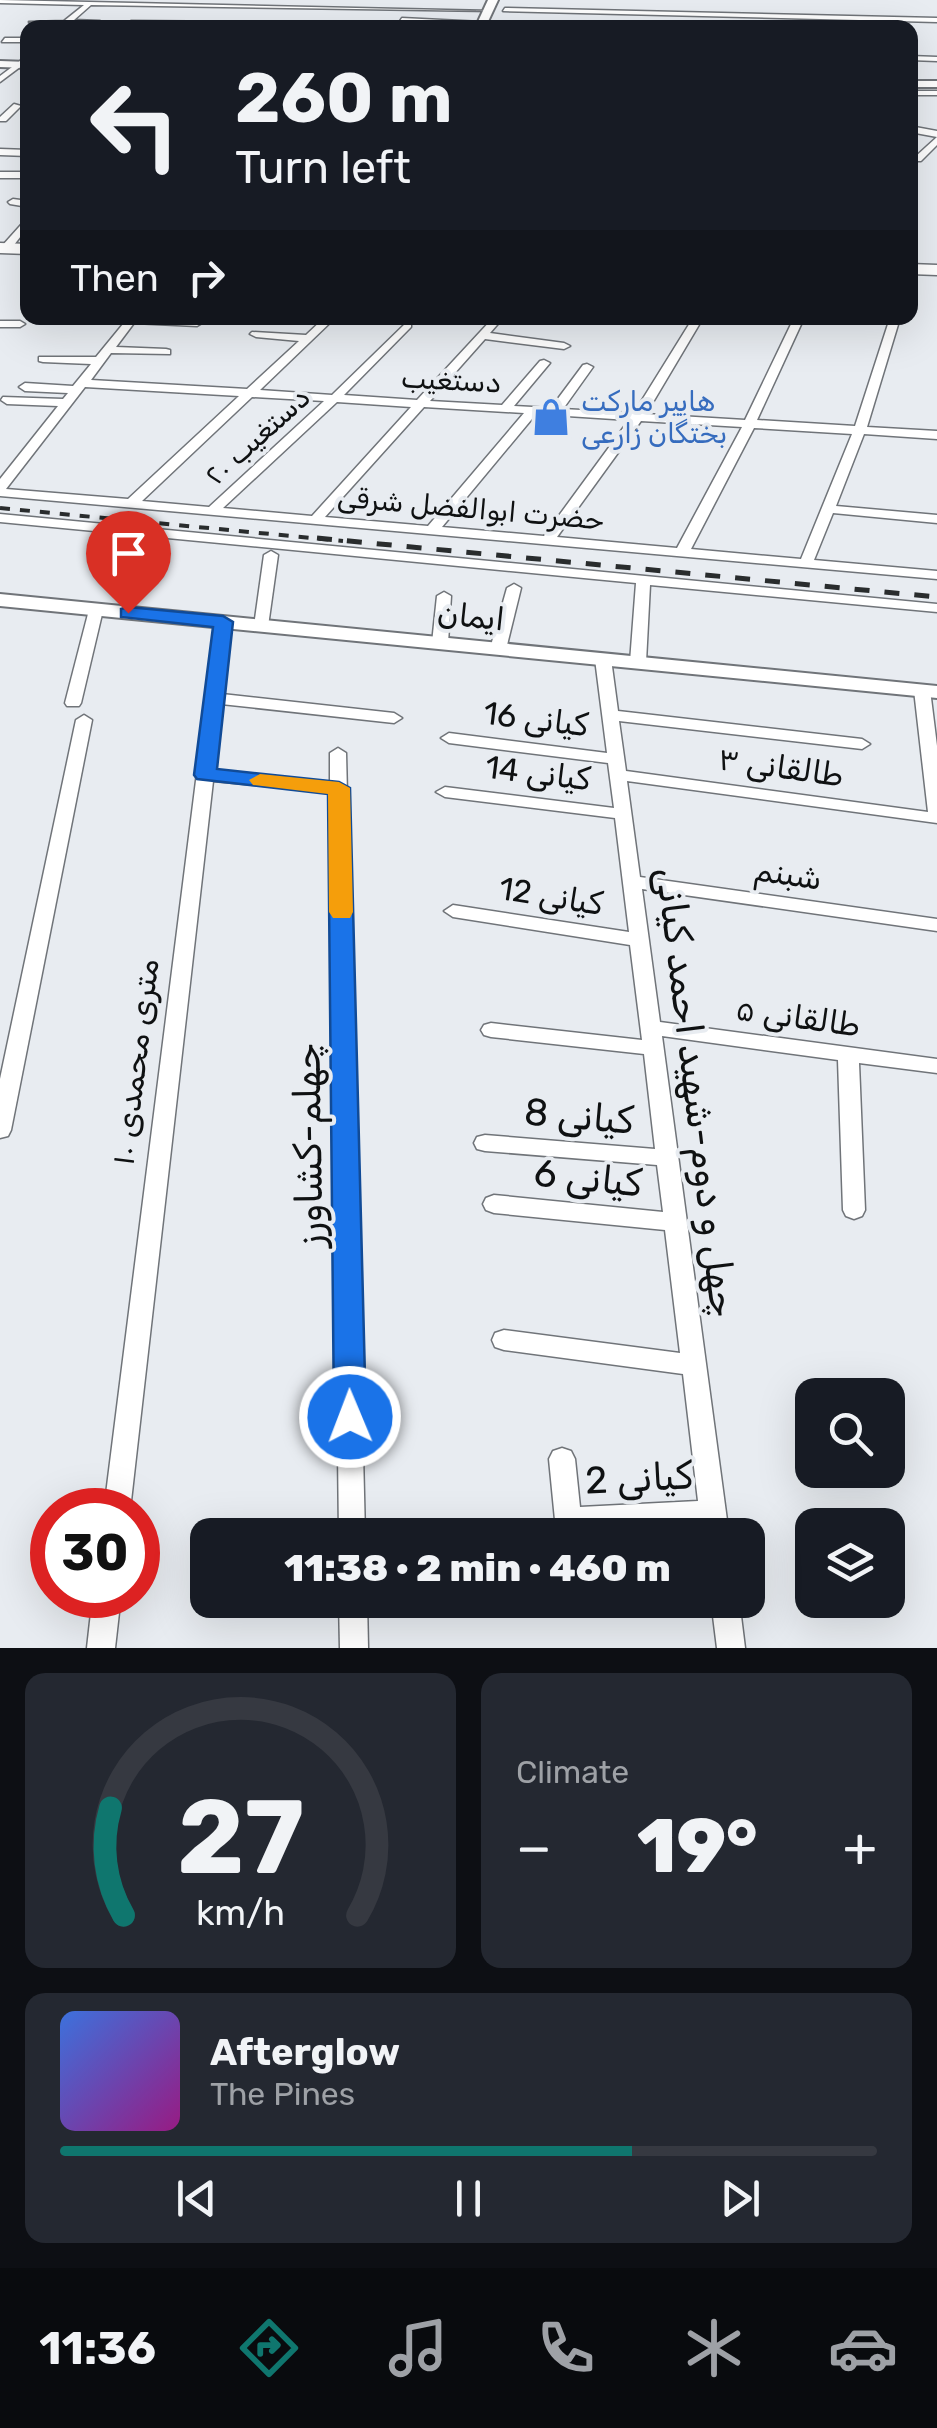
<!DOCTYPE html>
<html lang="en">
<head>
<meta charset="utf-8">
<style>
  :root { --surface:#171b24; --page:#242831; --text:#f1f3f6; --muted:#9ea1a6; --line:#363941; --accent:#0f766e }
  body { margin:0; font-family:Rubik,"Noto Naskh Arabic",sans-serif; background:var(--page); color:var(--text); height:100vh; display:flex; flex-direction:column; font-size:38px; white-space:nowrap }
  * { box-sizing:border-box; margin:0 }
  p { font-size:32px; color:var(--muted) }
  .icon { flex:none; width:55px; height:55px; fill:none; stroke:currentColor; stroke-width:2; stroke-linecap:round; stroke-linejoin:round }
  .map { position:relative; height:1648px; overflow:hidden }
  .panel { display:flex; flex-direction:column; gap:25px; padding:25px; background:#0d0f14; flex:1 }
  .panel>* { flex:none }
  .top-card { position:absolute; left:20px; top:20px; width:898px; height:305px; border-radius:20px; box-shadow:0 10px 40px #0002; background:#171b24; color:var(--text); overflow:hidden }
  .controls { position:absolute; left:795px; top:1378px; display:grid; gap:20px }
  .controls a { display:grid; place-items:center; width:110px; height:110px; border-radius:20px; background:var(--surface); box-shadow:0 10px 40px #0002; font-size:50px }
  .speed { position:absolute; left:30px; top:1488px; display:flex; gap:20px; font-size:50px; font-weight:700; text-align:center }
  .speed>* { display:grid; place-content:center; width:130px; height:130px; border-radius:50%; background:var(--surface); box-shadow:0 10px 40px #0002; line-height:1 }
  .speed .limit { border:15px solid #d22; background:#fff; color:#111 }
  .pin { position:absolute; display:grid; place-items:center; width:85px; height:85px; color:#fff; margin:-102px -42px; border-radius:50% 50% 50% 0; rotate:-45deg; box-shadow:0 0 10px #0007 }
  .pin .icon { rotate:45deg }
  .me { position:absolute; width:110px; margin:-55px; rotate:359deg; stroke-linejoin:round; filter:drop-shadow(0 0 8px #0008) }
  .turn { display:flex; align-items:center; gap:35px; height:210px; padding:0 50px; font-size:45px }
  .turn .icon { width:130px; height:130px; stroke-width:2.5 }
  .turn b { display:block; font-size:70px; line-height:85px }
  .then { display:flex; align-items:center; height:95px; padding:0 50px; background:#0003; gap:20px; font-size:38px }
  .big { font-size:75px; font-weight:800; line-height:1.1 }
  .panel .card { flex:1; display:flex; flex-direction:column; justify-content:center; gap:15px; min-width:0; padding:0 35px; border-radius:20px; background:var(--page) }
  .panel .dial { align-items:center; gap:0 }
  .dial svg { height:260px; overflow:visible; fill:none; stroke:var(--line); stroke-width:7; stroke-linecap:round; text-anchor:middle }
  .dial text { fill:var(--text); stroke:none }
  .song { display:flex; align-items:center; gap:30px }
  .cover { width:120px; height:120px; border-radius:15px; background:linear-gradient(135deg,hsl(220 70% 55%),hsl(310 70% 35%)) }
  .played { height:10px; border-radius:5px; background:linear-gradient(90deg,var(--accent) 70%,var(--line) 70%) }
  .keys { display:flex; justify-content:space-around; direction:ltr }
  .heat { display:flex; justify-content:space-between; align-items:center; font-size:55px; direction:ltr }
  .panel .tiles { flex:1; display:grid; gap:25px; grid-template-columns:1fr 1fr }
  .card:last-child { grid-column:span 2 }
  .trip { position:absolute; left:190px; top:1518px; width:575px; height:100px; border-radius:20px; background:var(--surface); box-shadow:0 10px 40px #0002; font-weight:800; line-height:100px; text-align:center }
  .tabs { display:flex; height:160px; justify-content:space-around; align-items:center; background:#090b0e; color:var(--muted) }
  .tabs .icon { width:70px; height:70px }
  .tabs .on { color:var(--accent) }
  .tabs b { font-size:45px; color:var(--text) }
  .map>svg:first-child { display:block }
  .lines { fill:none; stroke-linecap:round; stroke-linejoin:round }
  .minor-casing { stroke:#707479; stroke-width:3 }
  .tertiary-casing { stroke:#707479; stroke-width:4 }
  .secondary-casing { stroke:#707479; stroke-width:4 }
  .primary-casing { stroke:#707479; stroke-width:3 }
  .minor { fill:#fff; fill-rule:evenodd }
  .tertiary { fill:#fff; fill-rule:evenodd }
  .secondary { fill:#fff; fill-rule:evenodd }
  .primary { fill:#fff; fill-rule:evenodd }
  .rail-far1 { stroke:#292c2d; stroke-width:4; stroke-dasharray:10 10; stroke-linecap:butt }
  .rail { stroke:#292c2d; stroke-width:5; stroke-dasharray:15 15; stroke-linecap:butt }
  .route { fill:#1a73e8; stroke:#114b97; stroke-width:2.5 }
  .slow { fill:#f59e0b }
  .labels { text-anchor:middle; stroke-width:8; stroke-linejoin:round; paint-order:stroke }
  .far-street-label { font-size:28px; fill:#0f1112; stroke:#e8ecf1 }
  .far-shop-label { font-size:28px; fill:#366cbe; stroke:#e8ecf1; text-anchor:start }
  .street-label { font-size:32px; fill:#0f1112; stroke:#e8ecf1 }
  .near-street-label { font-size:38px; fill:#0f1112; stroke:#e8ecf1 }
</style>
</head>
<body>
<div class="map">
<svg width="937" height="1648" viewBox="0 0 937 1648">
  <rect width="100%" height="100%" fill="#e8ecf1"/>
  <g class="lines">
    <g class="minor-casing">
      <g id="minor">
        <path d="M0 0 492 11 91 5 74 20 100 21 102 24H70L58 28 60 25 29 22 64 21 84 5 0 3Z"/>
        <path d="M505 8 937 18V22L503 11Z"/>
        <path d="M402 18 482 22 486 24 404 22 402 28H395Z"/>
        <path d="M131 21 246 22 250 24H129Z"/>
        <path d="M327 24H378L382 26 325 27Z"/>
        <path d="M590 25 607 28H587Z"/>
        <path d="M5 38H28V42H2Z"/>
        <path d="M28 55V61L0 82V76Z"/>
        <path d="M910 56 937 57V61L910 60Z"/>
        <rect x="910" y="91" width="27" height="4"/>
        <path d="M14 104 21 106 6 121H0V117Z"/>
        <path d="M910 126 937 131V137L910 132Z"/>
        <path d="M937 137V145L921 161H915V157Z"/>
        <path d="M0 149 28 150V156L0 155Z"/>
        <rect x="0" y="172" width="28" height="6"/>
        <path d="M13 199 28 201V207L10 204 8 202Z"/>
        <path d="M28 217V227L10 250H2V246Z"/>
        <path d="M128 318 197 320 202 323 197 326 134 323 116 347 166 349 170 350V354L111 353 91 380 247 389 299 341 256 337 250 334 252 332 306 335 324 318H335L260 390 332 395 407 322 411 323V327L344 395 417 400 493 318H503L490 333 564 343 570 346 564 349 485 339 430 401 502 405 540 361 544 360 550 363 514 406 551 408 583 365 587 364 593 367 563 409 634 413 693 318H703L646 414 745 420 794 318H804L757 420 855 426 890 318H900L867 427 937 431V439L864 434 836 506 937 515V523L833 513 814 560 937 571V579L0 496V479L58 406 7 404 1 400 3 397 63 399 68 393 25 391 19 387 25 383 73 386 91 364 43 362 39 361V357H96ZM85 387 239 396 128 499 6 489ZM252 397 324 401 209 507 142 501ZM337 402 411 407 312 516 223 508ZM424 407 524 413 428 526 325 517ZM536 414 629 420 544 536 442 527ZM641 421 742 427 677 548 557 537ZM754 428 852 434 801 559 691 549Z"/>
        <path d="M0 321H20L25 324 20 327H0Z"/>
        <path d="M0 514 937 604V612L650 585 646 662 638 667 630 662 636 583 0 522Z"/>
        <path d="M271 551 278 555 268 626 261 630 254 626 264 555Z"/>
        <path d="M514 584 521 588 506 649 498 654 493 652 490 649 507 588Z"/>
        <path d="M444 592 451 596 448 643 440 648 432 643 437 596Z"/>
        <path d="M96 606 103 610 81 703 79 706H67L65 703 89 610Z"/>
        <path d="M223 618 230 622 222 694 394 713 402 718 394 723 221 704 214 771 330 782V753L338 748 346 753 365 1535H339L330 792 213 781 130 1510H104L216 622Z"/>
        <path d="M603 654 611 659 618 711 862 739 870 744 862 749 619 721 626 771 928 812 914 690 922 685 930 690 937 746V823L627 781 640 877 937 919V931L642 889 660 1022 937 1059V1073L859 1063 865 1210 862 1216 854 1219 846 1216 843 1210 838 1060 662 1036 729 1535H703L701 1525 568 1532 559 1529 555 1520 549 1459 553 1451 562 1448 571 1451 575 1459 580 1507 698 1501 683 1374 504 1350 495 1347 492 1340 495 1333 504 1330 680 1353 665 1230 494 1213 486 1210 483 1204 486 1198 494 1195 663 1212 657 1165 485 1151 477 1149 474 1143 477 1137 485 1135 655 1149 644 1054 491 1037 484 1035 481 1030 484 1025 491 1023 642 1040 630 945 453 917 444 911 453 905 629 932 615 818 445 797 436 792 445 787 614 808 608 763 449 743 441 738 449 733 607 753 595 659Z"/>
        <path d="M84 715 92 720 11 1130 8 1136 0 1138V1079L76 720Z"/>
        <path d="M93 1595H121L115 1648H87Z"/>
        <path d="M339 1600H367L368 1648H340Z"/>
        <path d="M711 1600H739L745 1648H717Z"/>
      </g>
    </g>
    <g class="tertiary-casing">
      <g id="tertiary">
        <path d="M0 61 28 62V68L0 67Z"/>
        <rect x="910" y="81" width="27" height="6"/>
        <path d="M0 594 937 686V698L0 606Z"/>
      </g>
    </g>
    <g class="secondary-casing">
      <path id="secondary" d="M488 0H498L485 28H475Z"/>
    </g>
    <g class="primary-casing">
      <g id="primary">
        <path d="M0 243 28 244V254L0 253Z"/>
        <path d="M910 264 937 265V275L910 274Z"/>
      </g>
    </g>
    <use href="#minor" class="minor"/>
    <use href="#tertiary" class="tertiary"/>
    <use href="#secondary" class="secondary"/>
    <use href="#primary" class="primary"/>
    <path class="rail-far1" d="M0 508 343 541"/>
    <path class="rail" d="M317 538 937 597"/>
  </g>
  <path class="route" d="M128 607 223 616 233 622 217 769 339 782 350 788 366 1417 362 1427 350 1431 338 1427 334 1417 328 794 197 779 194 775 213 627 121 617V609Z"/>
  <path class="slow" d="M260 774 339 782 350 788 353 912 350 918H333L329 912 328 794 253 785 249 780Z"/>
  <defs>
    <g id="shop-bare" transform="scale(3)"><path d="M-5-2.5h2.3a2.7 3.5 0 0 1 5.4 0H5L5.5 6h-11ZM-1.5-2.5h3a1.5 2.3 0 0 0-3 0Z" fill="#3f7fe0" stroke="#e8ecf1" stroke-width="2.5" paint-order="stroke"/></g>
  </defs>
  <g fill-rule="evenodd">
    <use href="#shop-bare" x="551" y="417"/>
  </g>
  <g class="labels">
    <g class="far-street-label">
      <text transform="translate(451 380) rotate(3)" y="10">دستغیب</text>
      <text transform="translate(257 436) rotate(-42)" y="10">دستغیب ۲۰</text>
      <text transform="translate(471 508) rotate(5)" y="10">حضرت ابوالفضل شرقی</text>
    </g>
    <g class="far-shop-label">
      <text x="581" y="411">هاپیر مارکت<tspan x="581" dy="32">بختگان زارعی</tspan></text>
    </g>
    <g class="street-label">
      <text transform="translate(471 616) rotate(6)" y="11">ایمان</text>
      <text transform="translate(536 719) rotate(7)" y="11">کیانی 16</text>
      <text transform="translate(781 767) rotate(8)" y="11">طالقانی ۳</text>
      <text transform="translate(538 773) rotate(7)" y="11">کیانی 14</text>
      <text transform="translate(788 874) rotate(8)" y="11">شبنم</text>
      <text transform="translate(551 896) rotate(9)" y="11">کیانی 12</text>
      <text transform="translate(798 1017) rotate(8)" y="11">طالقانی ۵</text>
      <text transform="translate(135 1062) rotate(-83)" y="11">۱۰ متری محمدی</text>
    </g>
    <g class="near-street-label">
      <text transform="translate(697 1092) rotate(83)" y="13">چهل و دوم-شهید احمد کیانی</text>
      <text transform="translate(579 1116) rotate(5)" y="13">کیانی 8</text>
      <text transform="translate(308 1145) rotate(-91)" y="13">چهلم-کشاورز</text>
      <text transform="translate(588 1178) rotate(6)" y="13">کیانی 6</text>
      <text transform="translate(639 1478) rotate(-3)" y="13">کیانی 2</text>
    </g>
  </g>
</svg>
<div class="controls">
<a><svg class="icon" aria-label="search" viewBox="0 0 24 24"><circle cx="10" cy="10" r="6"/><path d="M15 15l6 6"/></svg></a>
<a><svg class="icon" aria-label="layers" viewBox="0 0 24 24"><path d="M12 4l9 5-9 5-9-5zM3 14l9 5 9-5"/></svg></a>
</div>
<div class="speed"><div class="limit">30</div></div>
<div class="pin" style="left:128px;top:613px;background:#d93025"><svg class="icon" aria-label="arrive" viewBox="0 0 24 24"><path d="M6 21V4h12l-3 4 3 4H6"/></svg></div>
<svg class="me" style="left:350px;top:1417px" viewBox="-20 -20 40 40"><circle r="17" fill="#1a73e8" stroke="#fff" stroke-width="3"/><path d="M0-11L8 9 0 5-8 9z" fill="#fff"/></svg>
<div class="trip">11:38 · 2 min · 460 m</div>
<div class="top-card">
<div class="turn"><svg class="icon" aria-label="left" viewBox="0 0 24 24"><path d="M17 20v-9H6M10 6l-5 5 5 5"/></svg><div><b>260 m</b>Turn left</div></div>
<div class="then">Then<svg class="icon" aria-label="right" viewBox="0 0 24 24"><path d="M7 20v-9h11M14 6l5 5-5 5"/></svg></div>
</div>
</div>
<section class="panel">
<div class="tiles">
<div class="card dial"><svg viewBox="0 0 100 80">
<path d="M14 69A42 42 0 1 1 86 69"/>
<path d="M14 69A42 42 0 0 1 10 36" stroke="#0f766e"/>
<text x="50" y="56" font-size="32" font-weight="700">27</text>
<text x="50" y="72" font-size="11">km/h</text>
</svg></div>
<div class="card"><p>Climate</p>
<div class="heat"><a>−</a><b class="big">19°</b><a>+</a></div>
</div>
<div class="card">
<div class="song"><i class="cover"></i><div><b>Afterglow</b><p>The Pines</p></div></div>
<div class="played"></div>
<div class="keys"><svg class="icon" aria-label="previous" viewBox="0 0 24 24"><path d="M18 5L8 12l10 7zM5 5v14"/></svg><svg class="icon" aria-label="pause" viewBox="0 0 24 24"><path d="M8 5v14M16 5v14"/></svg><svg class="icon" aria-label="next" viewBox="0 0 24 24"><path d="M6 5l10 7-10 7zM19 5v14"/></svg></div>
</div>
</div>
</section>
<nav class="tabs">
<b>11:36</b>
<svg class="icon on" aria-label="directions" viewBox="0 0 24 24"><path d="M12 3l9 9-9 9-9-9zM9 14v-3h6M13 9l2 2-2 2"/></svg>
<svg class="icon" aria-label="music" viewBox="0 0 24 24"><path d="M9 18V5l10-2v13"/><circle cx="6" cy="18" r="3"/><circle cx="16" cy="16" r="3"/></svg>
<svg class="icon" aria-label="phone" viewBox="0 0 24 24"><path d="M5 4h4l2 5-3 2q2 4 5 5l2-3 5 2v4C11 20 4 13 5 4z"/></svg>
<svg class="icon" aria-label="climate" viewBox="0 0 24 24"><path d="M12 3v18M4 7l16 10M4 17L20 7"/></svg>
<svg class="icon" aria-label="car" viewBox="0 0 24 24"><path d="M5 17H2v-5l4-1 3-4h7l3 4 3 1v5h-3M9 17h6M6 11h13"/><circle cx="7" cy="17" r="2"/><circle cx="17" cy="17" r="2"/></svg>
</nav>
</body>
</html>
